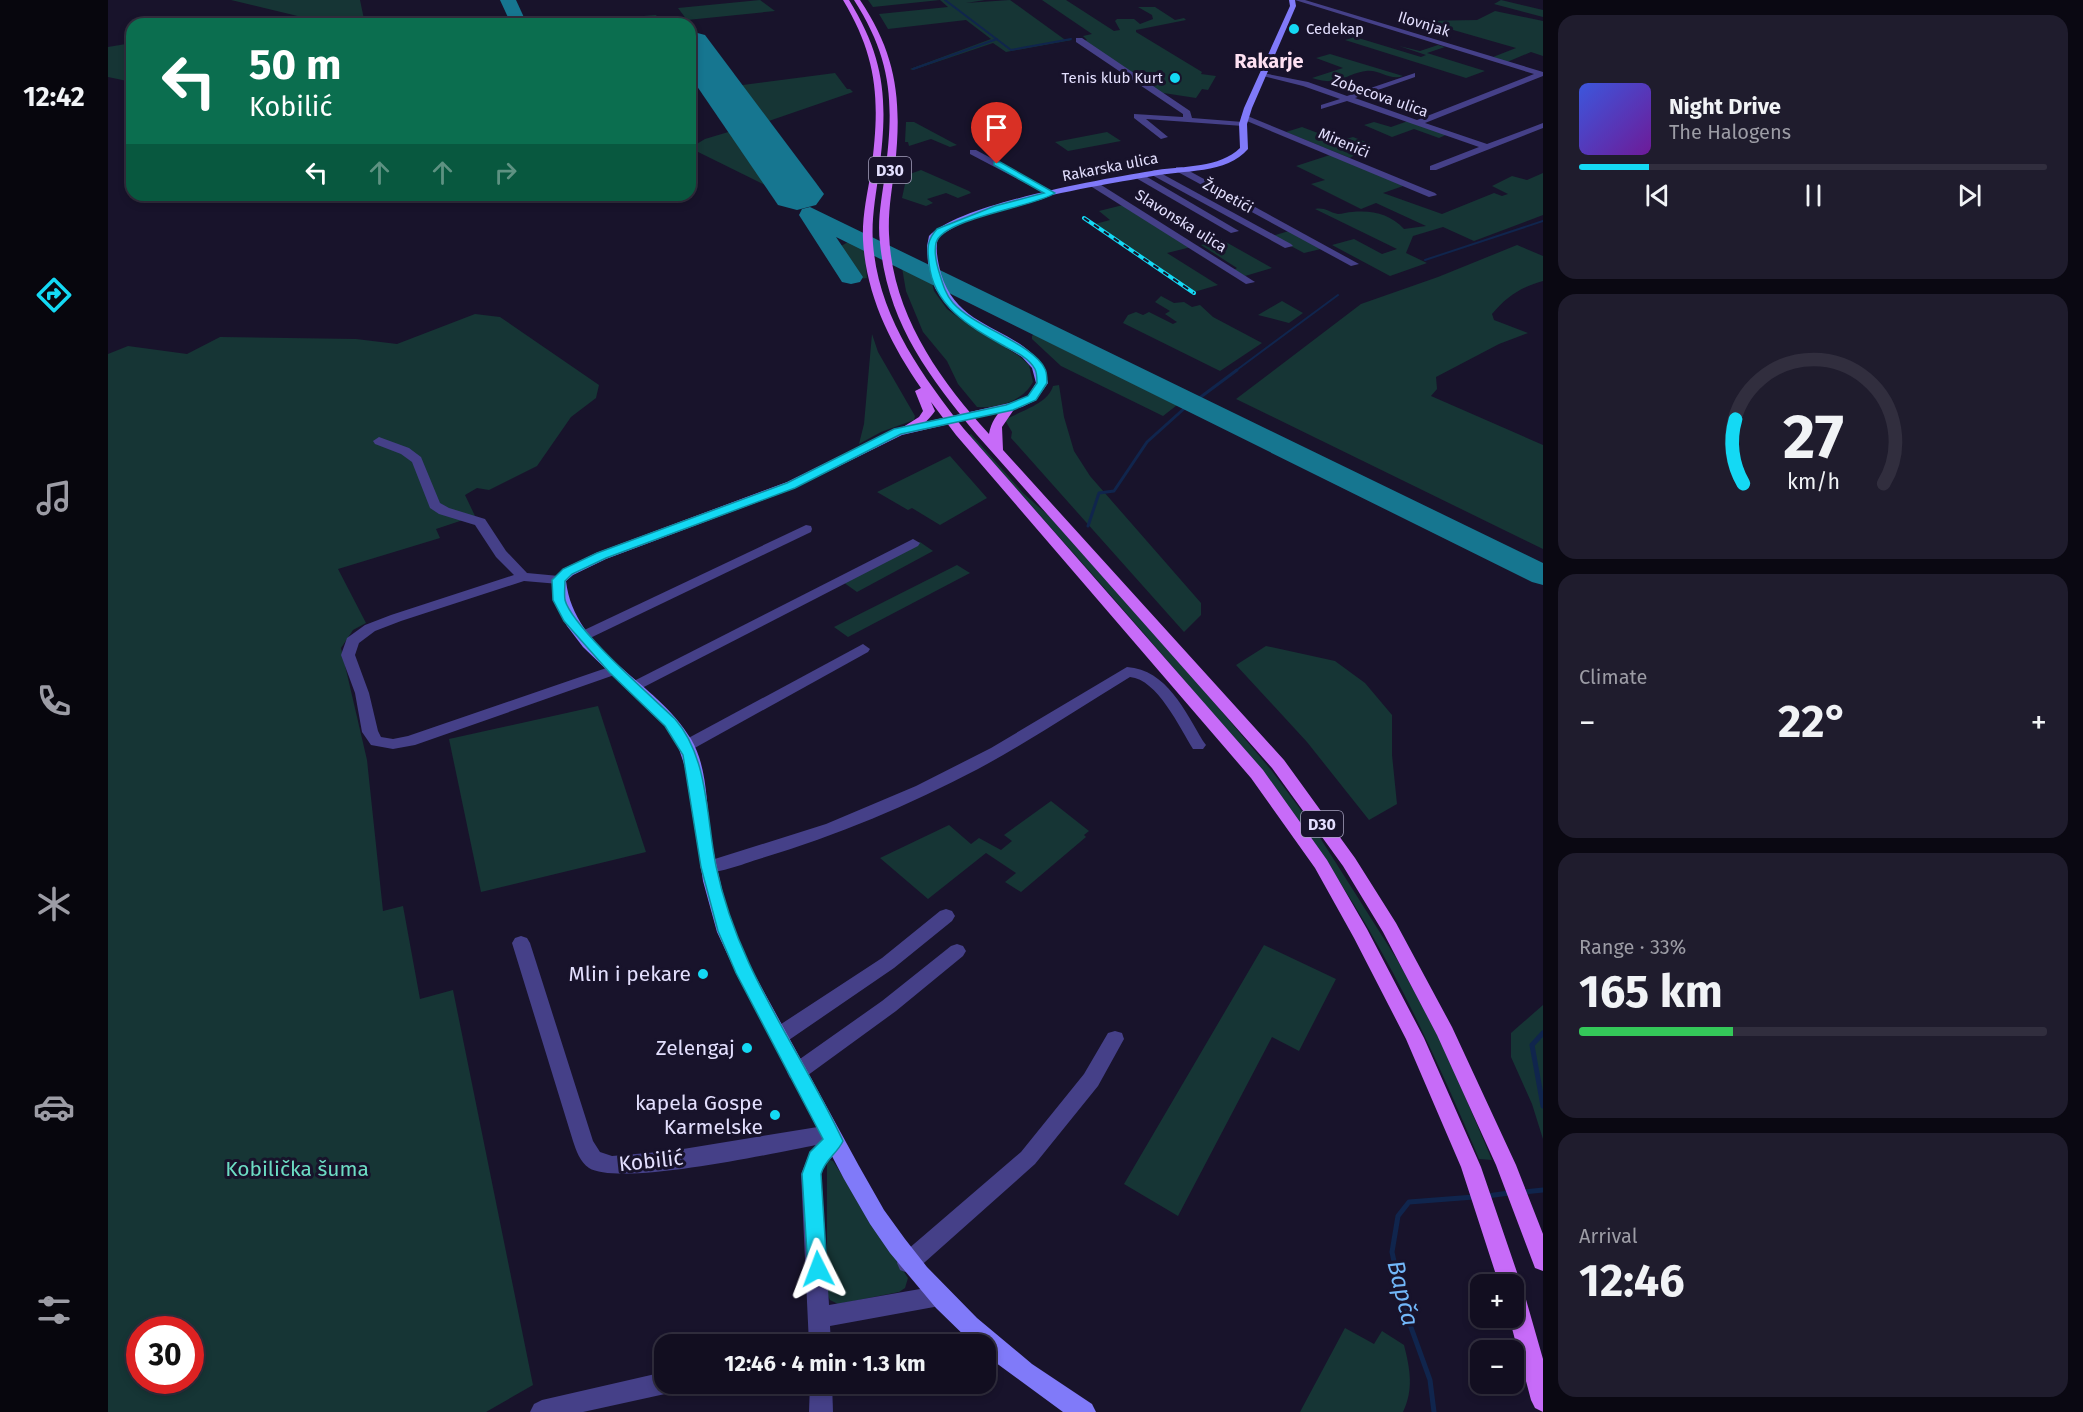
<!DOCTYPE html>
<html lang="en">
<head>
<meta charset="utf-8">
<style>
  :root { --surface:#120e20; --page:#1f1c2d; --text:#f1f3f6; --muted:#9c9ca5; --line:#312e3e; --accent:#14d9f4 }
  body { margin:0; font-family:"Fira Sans",sans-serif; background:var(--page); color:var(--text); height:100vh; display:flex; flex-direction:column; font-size:22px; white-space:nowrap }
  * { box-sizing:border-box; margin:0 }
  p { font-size:20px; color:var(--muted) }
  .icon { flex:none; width:33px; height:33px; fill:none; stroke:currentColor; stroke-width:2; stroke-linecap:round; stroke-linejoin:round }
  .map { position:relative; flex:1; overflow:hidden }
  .panel { display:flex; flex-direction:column; gap:15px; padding:15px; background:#0a0812; width:540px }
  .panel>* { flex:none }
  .banner { position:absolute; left:18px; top:18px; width:570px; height:183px; border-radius:18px; box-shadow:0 3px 9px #0003,0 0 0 2px var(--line); background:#0b6e4f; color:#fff; overflow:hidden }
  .fabs { position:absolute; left:1362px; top:1274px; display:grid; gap:12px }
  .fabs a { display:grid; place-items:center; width:54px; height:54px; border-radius:12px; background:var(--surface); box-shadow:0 3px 9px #0003,0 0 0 2px var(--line); font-size:30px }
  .speed { position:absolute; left:18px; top:1316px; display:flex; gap:12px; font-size:30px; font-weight:700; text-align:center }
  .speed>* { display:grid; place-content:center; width:78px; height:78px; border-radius:50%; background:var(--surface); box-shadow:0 3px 9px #0003,0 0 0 2px var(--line); line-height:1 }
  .speed .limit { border:9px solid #d22; background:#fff; color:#111 }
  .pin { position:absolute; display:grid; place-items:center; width:51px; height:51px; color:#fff; margin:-62px -26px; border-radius:50% 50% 50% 0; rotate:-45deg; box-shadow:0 0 6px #0007 }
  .pin .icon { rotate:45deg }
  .me { position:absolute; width:66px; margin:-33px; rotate:357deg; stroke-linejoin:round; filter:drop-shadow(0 0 4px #0008) }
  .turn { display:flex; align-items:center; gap:21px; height:126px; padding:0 24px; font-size:27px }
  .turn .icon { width:78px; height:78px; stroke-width:2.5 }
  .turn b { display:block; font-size:42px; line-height:51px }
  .lanes { display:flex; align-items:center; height:57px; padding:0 24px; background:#0003; justify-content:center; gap:30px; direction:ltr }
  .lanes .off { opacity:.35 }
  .big { font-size:45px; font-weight:700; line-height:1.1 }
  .panel .widget { flex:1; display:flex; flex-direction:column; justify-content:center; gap:9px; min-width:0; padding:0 21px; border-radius:18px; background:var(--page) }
  .panel .dial { align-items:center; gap:0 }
  .dial svg { height:156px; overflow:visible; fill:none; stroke:var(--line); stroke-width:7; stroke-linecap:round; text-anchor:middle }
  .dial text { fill:var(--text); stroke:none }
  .song { display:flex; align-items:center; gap:18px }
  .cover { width:72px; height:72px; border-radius:9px; background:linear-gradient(135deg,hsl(230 70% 55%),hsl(280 70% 35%)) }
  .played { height:6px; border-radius:3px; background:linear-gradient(90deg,var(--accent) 15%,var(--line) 15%) }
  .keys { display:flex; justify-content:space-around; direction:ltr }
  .heat { display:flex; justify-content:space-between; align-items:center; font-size:33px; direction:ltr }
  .charge { height:9px; border-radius:4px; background:linear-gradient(90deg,#34c759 33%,var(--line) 0) }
  .trip { position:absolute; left:546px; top:1334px; width:342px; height:60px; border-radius:18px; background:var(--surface); box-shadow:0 3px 9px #0003,0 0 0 2px var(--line); font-weight:700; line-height:60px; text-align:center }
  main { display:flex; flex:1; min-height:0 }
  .tab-bar { display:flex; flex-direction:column; width:108px; justify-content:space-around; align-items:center; background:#07060d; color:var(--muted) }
  .tab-bar .icon { width:42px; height:42px }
  .tab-bar .active { color:var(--accent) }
  .tab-bar b { font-size:27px; color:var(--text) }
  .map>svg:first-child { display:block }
  .green { fill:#163535; fill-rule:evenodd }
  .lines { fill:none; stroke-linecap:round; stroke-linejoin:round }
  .stream-far2 { stroke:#10254d; stroke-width:2 }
  .stream-far1 { stroke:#10254d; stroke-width:3 }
  .stream { stroke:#10254d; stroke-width:5 }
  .taxiway { fill:#167690; fill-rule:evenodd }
  .runway { fill:#167690; fill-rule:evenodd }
  .street { fill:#454088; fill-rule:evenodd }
  .secondary { fill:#807af9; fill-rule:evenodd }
  .primary { fill:#c76bf8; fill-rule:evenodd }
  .rail-casing { stroke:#14d9f4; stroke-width:4 }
  .rail { stroke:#18132b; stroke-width:2; stroke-dasharray:6; stroke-linecap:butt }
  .route { fill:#14d9f4; stroke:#0d8d9f; stroke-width:1.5 }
  .poi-dot { fill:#14d9f4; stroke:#18132b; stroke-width:2 }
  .labels { text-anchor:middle; stroke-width:6; stroke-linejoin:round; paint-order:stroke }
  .far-street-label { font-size:15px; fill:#e3dffe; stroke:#18132b }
  .far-poi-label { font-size:15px; fill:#e3dffe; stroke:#18132b; text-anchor:start }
  .shield { fill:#18132b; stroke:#a6a2bf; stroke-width:1.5 }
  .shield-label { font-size:16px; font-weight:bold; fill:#e3dffe }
  .far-district-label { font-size:20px; font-weight:bold; fill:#fee1f2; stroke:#18132b }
  .near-poi-label { font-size:21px; fill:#e3dffe; stroke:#18132b; text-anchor:end }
  .near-street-label { font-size:21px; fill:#e3dffe; stroke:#18132b }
  .near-park-label { font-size:21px; fill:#6cdcc3; stroke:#18132b }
  .near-water-label { font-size:24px; font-style:italic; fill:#72b7f9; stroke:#18132b }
</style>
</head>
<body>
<main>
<nav class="tab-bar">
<b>12:42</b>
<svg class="icon active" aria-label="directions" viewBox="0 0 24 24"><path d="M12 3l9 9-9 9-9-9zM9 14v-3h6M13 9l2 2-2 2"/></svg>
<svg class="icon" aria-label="music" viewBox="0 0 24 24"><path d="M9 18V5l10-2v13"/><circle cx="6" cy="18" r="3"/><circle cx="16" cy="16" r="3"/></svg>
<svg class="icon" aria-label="phone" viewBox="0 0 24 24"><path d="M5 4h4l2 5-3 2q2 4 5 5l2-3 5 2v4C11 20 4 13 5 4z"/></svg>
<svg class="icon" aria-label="climate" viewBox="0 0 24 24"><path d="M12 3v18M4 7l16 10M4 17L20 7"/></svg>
<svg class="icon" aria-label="car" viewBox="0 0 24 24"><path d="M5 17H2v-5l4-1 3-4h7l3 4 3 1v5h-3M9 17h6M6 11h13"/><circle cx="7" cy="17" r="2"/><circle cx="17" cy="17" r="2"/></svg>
<svg class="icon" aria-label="filters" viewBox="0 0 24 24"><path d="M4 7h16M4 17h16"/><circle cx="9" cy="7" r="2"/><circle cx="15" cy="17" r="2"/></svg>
</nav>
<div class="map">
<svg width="1435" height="1412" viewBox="0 0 1435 1412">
  <rect width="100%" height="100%" fill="#18132b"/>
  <g class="green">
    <path d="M123 0H252L257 24H191L202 19Z"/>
    <path d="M652 0 667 11 579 20 570 8Z"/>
    <path d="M760 0H877L858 3 902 0 956 39 964 40 898 52 885 43 805 70 802 69 883 39 858 20 780 29 771 14 840 7 832 0 765 7Z"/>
    <path d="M934 0H958L1006 31 1012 30 1007 21 1009 19H1026L1032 24 1045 19 1044 15 1030 7H1047L1067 20 1076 18 1078 20 1028 30V32L1094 72 1093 74 1108 76 1100 90 1094 89 1088 98 1049 92 976 41 979 40 975 36 984 34Z"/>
    <path d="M1393 0 1435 10V17L1386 4Z"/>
    <path d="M1387 11 1435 21V56L1423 52 1399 62 1385 57 1408 48 1314 21 1369 20Z"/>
    <path d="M548 15 552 21 491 24 486 20Z"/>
    <path d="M1247 37 1313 57 1318 55 1291 46 1312 51 1330 45 1337 47 1319 53 1377 71 1358 78 1237 40Z"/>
    <path d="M24 43V82L0 77V47Z"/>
    <path d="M1222 54 1295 76C1282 81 1271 69 1258 71 1233 75 1233 87 1204 78L1235 68 1208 58Z"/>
    <path d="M727 73 739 89H742L745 92 655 123 627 86Z"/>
    <path d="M1300 121 1340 134 1331 138 1306 129 1284 137 1256 125 1266 122 1283 127Z"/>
    <path d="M798 122H806L849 145 842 147 823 139 801 146 800 142H797Z"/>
    <path d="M1194 127 1231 141 1245 137 1263 144 1242 158 1178 132Z"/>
    <path d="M627 130 669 191 582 148 597 139Z"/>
    <path d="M999 132 1013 141 960 151 947 142Z"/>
    <path d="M1225 154 1298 185 1275 193 1334 214 1386 193 1394 196 1400 194 1384 186 1404 176 1419 180 1435 173V215L1366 241 1335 227 1305 236 1298 253 1319 263 1282 276 1224 245 1246 239 1274 254 1289 249 1207 209C1217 207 1220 212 1230 214 1234 214 1240 212 1244 212 1265 210 1282 214 1296 229L1318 226 1268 203 1253 209 1203 184 1217 180 1188 166Z"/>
    <path d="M813 170 861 191 863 193 850 198 838 193 819 199 825 203 818 206 794 198 799 175Z"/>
    <path d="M1015 205 1083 247 1059 253 1110 285 1086 292 987 224 1002 220 991 211Z"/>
    <path d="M1181 231 1213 249 1196 253 1164 236Z"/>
    <path d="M1109 237 1164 268 1137 276 1126 270 1129 268 1093 245 1100 243 1095 240Z"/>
    <path d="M740 242 756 244 759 278 751 279 733 246Z"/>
    <path d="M1409 245 1435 256V281C1413 287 1399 296 1384 314L1386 320 1420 333 1391 344 1328 377 1329 389 1323 396 1435 445V549L1128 399 1253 304 1330 277Z"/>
    <path d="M793 262 823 277 826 291 839 309 866 329 910 355 921 365 925 382C915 401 889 409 869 407L850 384 839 361 815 332 798 291Z"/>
    <path d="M1053 296 1066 303 1076 302 1084 307 1092 305 1105 317 1154 343 1112 371 1015 323 1020 315 1028 312 1035 315 1041 312 1065 324 1069 322 1057 314 1062 311 1047 302Z"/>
    <path d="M1174 301 1195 313 1181 323 1150 315Z"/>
    <path d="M367 314 392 317 491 385 488 398 463 417 429 466 381 490 369 488 357 495 367 516 328 529 332 538 230 569 258 623 245 630 233 648 259 760 275 911 295 906 312 999 345 990 425 1385 378 1412H0V354L20 346 79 354 112 337 248 339 289 344ZM32 1329H82V1380H32Z"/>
    <path d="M929 331 1073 402 1055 416 953 366 924 339V336Z"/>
    <path d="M764 334 770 352 807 416 806 420 773 432 751 444 756 424Z"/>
    <path d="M951 385 956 417 966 451 982 476 1093 603V615L1076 632 903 438 904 432 897 420C912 411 940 404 945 386Z"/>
    <path d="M863 434 915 493 941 516 1071 661 1164 771 1204 825 1290 961 1336 1047 1384 1160 1371 1159C1326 1051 1274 938 1205 843 1100 699 978 569 861 435Z"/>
    <path d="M842 456 879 498 832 525 804 508 800 510 769 492Z"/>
    <path d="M812 542 825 551 749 592 735 582Z"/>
    <path d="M849 565 862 573 740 637 726 627Z"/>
    <path d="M1158 646 1227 661 1257 683 1284 715V755L1289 804 1261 820 1199 742 1128 665Z"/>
    <path d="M490 706 538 852 373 892 341 739Z"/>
    <path d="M943 801 981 831 976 835 978 837 913 892 897 882 908 873 878 853 820 899 772 858 841 825 863 844 871 838 893 850 904 841 896 835Z"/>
    <path d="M1156 945 1228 979 1191 1051 1164 1037 1070 1216 1016 1184Z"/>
    <path d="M1435 1005V1139L1424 1104 1403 1057V1033Z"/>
    <path d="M719 1159 725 1161 800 1278 797 1288 791 1292 730 1304 722 1300 719 1294Z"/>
    <path d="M1237 1328 1266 1344 1274 1331 1296 1345C1302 1369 1306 1389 1295 1412H1192Z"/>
  </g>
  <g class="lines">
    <g class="stream-far2">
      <path d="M837 0 903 50 963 39"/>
      <path d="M805 69 889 39"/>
      <path d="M1317 260 1435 221"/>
      <path d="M1126 372 1230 295"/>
    </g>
    <g class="stream-far1">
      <path d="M1090 399 1129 370"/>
      <path d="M980 526 991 493 1006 491 1039 442 1079 406"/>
    </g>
    <g class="stream">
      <path d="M1435 1033 1424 1045 1435 1106"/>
      <path d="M1415 1192 1435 1190"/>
      <path d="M1379 1196 1401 1193"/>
      <path d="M1326 1412 1322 1380 1296 1308 1284 1252 1290 1216 1301 1202 1366 1197"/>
    </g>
    <g class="taxiway">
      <path d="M392 0H408L419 24H403Z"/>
      <path d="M702 207 1435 563V585L1424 582 728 237 755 277 752 282 743 284 734 282 691 215 694 209Z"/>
    </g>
    <path class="runway" d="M582 31 597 35 708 183 716 194 708 205 689 210 670 205 582 76Z"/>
    <g class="street">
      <path d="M1187 0H1197L1435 72V76L1317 123 1379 144 1435 123V128L1328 170H1322V166L1371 147 1239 101 1213 109V105L1232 99 1195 86 1151 75 1155 73 1200 82 1239 96 1307 73V77L1247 98 1309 120 1426 74Z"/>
      <path d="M968 38H974L1082 111 1084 118 1135 122 1139 124 1135 126 1038 119 1060 137 1053 139 1026 118V114L1075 117V114L968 42Z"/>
      <path d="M1137 115 1327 193 1329 195 1321 197 1134 119 1133 117Z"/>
      <path d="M862 150H868L948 193 940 195 862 154Z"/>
      <path d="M1068 167H1074L1251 264 1243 266 1068 171Z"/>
      <path d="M1047 170 1183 244 1185 246 1177 248 1044 175V171Z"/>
      <path d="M1028 174H1034L1131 231 1123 233 1028 178Z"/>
      <path d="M984 183H990L1147 282 1138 284 984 187Z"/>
      <path d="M271 437 301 448 313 457 332 503 341 508 377 519 398 551 419 573 451 576 458 580 451 584 416 581 293 621 267 631 251 643 247 655 261 693 270 731 273 737 285 739 300 736 507 665 512 667 514 670 512 673 307 745 285 749 263 745 254 732 247 693 233 655 239 638 257 625 283 615 406 575 388 557 367 525 331 514 322 508 304 462 293 454 267 444 265 441Z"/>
      <path d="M698 525 703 526 704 529 703 532 480 639 475 640 468 636 470 633Z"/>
      <path d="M805 539 812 543 810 546 530 690H520L518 687 520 684Z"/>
      <path d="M755 644 762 649 760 652 583 750H573L570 746 573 742Z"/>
      <path d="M1019 667C1059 670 1077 711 1095 741L1098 745 1095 749H1085C1072 728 1049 679 1022 677 971 708 922 741 870 769 800 806 727 836 651 859 637 863 607 876 594 871L592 867 594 863 718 824 808 786 883 748Z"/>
      <path d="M838 909 844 911 847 916 844 921 786 968 678 1042 671 1044 664 1042 662 1036 664 1030 774 958 832 911Z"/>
      <path d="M413 936 419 938 422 943 485 1141 492 1152 504 1156 563 1151 722 1125 729 1128 736 1141C730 1154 718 1160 713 1174L721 1305 829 1286 837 1289 840 1297 837 1305 722 1326 723 1344H701L693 1174 702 1152 708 1145C667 1153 512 1187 481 1168 472 1162 468 1150 465 1141L404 943 407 938Z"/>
      <path d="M849 944 855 946 858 951 855 956 788 1011 696 1078 689 1080 682 1078 679 1072 682 1066 774 1001 843 946Z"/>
      <path d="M1007 1031 1014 1033 1016 1039 990 1086 927 1164 808 1270 800 1273 792 1270 789 1263 792 1256 913 1152 976 1074 1000 1033Z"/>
      <path d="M556 1372V1383H568L565 1391 557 1394 475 1412H422L426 1404 434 1400Z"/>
      <path d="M702 1383H724L725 1412H701Z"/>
    </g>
    <path class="secondary" d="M1181 0H1187L1188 6 1144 108 1139 124 1140 149C1119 174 1075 170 1045 176 984 187 880 202 830 237 827 250 830 262 833 274 850 330 907 326 934 365 937 370 938 377 940 383L928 400 914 407 794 435 687 488 498 559 465 575 458 581C466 653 549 681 583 739 600 768 598 805 603 837 611 883 622 927 643 968L751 1166 776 1210 797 1239 819 1267 869 1318 924 1364 984 1404 988 1412H955L880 1357 878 1355V1344H865L828 1308 782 1253 762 1224 736 1179 630 977 609 932 595 881 579 773 569 743 557 726 475 647 459 626 446 601 444 580 455 569 488 553 679 482 786 429 906 402 920 396 928 383 924 368 914 357 860 324 842 309 827 288 820 263 819 246 821 236C853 203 1000 178 1049 170 1075 166 1112 168 1132 148L1131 124 1136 108 1182 6Z"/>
    <g class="primary">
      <path d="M735 0H741C778 60 780 103 771 171 768 195 763 219 765 244 771 317 813 374 856 429L1155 770 1219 860 1259 929 1316 1038 1373 1167 1413 1284 1411 1288 1417 1296 1435 1359V1412L1427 1408 1423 1400 1401 1317H1406V1284H1391L1353 1167 1298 1039 1246 938 1207 868 1143 778 848 435 823 402 827 411C820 421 807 434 794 431L792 429 811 417 815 411 807 391 813 388C782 343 758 295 755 240 754 217 759 195 763 172 772 104 771 60 735 0Z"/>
      <path d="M746 0H752C789 55 794 101 787 166 784 188 780 211 781 234 784 313 830 378 881 434 883 422 889 414 897 406H905L907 408 894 427 895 450 1176 760 1247 858 1288 923 1344 1027 1408 1165 1435 1234V1271L1427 1268 1388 1165 1329 1035 1275 932 1235 866 1164 768 869 435C819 374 780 323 772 243 769 220 774 197 777 174 786 105 785 61 746 0Z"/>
    </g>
    <g class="rail-casing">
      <path id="rail" d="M976 218 1086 293"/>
    </g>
    <use href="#rail" class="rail"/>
  </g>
  <path class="route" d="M886 162H892L947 193C927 207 834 218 828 243 826 252 829 266 832 275 835 285 838 295 845 303 866 327 926 344 937 369 939 373 939 379 939 383L928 400 905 410 793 434 687 488 498 558 464 574 457 581C457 587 456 594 457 600 464 627 544 697 567 719 601 758 598 818 608 866 630 971 691 1047 735 1141 729 1154 717 1159 713 1174L719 1269 716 1276 710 1279 703 1276 700 1269 694 1174 702 1152 715 1139 628 973 610 931 593 867 575 755 557 726 502 673 456 621 445 600 444 580 455 569 489 553 679 483 786 429 898 405 920 396 929 383C929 379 929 373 927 369 921 358 908 352 898 347 863 327 825 307 821 263 819 248 819 240 829 229L887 206 936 193 886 165Z"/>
  <g class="poi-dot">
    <circle cx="1186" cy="29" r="6"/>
    <circle cx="1067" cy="78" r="6"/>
    <circle cx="595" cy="974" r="6"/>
    <circle cx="639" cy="1048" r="6"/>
    <circle cx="667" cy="1115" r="6"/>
  </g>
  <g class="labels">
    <g class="far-street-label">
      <text transform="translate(1316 24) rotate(17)" y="5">Ilovnjak</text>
      <text transform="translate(1272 96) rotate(19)" y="5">Zobecova ulica</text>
      <text transform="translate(1236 143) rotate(23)" y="5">Mirenići</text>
      <text transform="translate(1002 167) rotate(-11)" y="5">Rakarska ulica</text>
      <text transform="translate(1120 196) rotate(29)" y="5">Župetići</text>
      <text transform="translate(1073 221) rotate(32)" y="5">Slavonska ulica</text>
    </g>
    <g class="far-poi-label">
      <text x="1198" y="34">Cedekap</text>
      <text x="1055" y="83" text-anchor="end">Tenis klub Kurt</text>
    </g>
    <g class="shield">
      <rect x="761" y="157" width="42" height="26" rx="4.5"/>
      <rect x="1193" y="811" width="42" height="26" rx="4.5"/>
    </g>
    <g class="shield-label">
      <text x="782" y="176">D30</text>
      <text x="1214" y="830">D30</text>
    </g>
    <g class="far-district-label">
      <text x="1161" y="68">Rakarje</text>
    </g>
    <g class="near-poi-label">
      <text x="583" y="981">Mlin i pekare</text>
      <text x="627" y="1055">Zelengaj</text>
      <text x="655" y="1110">kapela Gospe<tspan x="655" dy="24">Karmelske</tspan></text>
    </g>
    <g class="near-street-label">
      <text transform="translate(543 1161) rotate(-6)" y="7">Kobilić</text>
    </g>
    <g class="near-park-label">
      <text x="189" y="1176">Kobilička šuma</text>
    </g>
    <g class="near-water-label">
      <text transform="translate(1295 1293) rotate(76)" y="8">Bapča</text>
    </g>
  </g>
</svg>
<div class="fabs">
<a>+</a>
<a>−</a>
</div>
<div class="speed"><div class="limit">30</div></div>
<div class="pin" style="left:889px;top:164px;background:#d93025"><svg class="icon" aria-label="arrive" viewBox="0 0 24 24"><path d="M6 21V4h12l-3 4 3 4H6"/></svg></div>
<svg class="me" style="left:710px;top:1269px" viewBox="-20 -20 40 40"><path d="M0-17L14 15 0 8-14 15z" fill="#14d9f4" stroke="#fff" stroke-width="4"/></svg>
<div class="trip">12:46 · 4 min · 1.3 km</div>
<div class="banner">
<div class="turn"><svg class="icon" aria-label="left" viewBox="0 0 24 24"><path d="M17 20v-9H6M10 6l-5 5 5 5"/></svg><div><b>50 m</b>Kobilić</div></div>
<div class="lanes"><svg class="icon" aria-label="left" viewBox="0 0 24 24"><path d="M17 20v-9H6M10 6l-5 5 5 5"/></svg><svg class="icon off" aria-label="ahead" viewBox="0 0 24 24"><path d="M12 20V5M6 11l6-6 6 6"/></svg><svg class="icon off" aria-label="ahead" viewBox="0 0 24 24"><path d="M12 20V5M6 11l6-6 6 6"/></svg><svg class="icon off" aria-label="right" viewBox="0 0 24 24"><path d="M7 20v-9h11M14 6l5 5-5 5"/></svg></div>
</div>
</div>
<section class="panel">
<div class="widget">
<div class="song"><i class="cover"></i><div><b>Night Drive</b><p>The Halogens</p></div></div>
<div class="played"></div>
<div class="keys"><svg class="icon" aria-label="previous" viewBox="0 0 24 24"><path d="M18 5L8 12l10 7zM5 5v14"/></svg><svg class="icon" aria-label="pause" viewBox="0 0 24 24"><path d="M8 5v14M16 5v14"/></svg><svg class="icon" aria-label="next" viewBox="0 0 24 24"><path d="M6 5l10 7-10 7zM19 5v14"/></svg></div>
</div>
<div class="widget dial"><svg viewBox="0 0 100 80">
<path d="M14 69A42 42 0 1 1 86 69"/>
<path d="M14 69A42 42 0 0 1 10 36" stroke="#14d9f4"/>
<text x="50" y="56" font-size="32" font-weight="700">27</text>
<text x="50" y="72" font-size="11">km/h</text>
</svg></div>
<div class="widget"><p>Climate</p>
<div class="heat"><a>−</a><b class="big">22°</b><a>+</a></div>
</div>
<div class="widget"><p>Range · 33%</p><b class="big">165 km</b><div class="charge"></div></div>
<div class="widget"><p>Arrival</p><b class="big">12:46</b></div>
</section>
</main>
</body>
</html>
